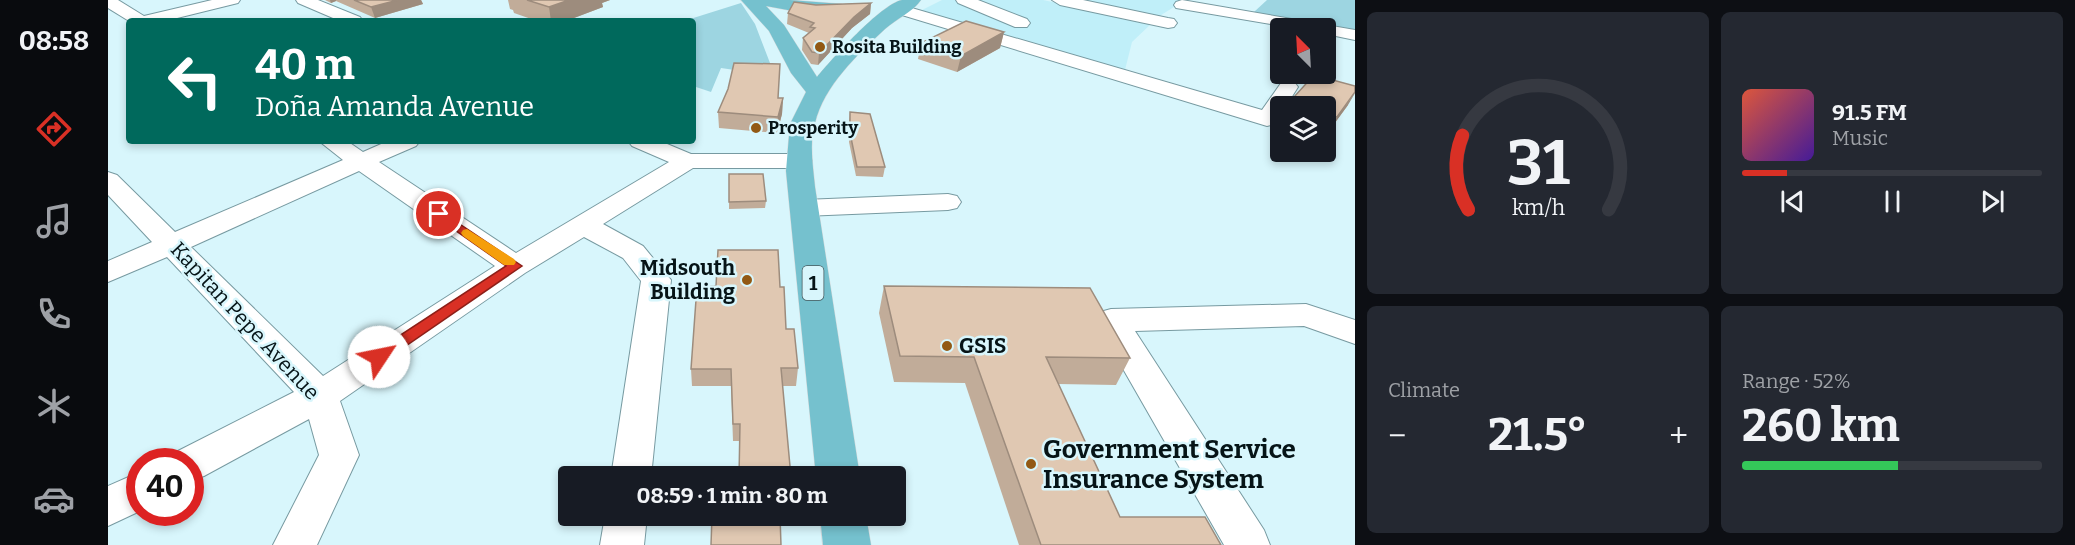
<!DOCTYPE html>
<html lang="en">
<head>
<meta charset="utf-8">
<style>
  :root { --surface:#171b24; --page:#242831; --text:#f1f3f6; --muted:#9ea1a6; --line:#363941; --accent:#d93025 }
  body { margin:0; font-family:Bitter,serif; background:var(--page); color:var(--text); height:100vh; display:flex; flex-direction:column; font-size:22px; white-space:nowrap }
  * { box-sizing:border-box; margin:0 }
  p { font-size:20px; color:var(--muted) }
  .icon { flex:none; width:33px; height:33px; fill:none; stroke:currentColor; stroke-width:2; stroke-linecap:round; stroke-linejoin:round }
  .map { position:relative; flex:1; overflow:hidden }
  .side { display:flex; flex-direction:column; gap:12px; padding:12px; background:#0d0f14; width:720px }
  .side>* { flex:none }
  .guide { position:absolute; left:18px; top:18px; width:570px; height:126px; border-radius:6px; box-shadow:0 3px 9px #0003; background:#00695c; color:#fff; overflow:hidden }
  .needle { width:39px; rotate:336deg }
  .tools { position:absolute; left:1162px; top:18px; display:grid; gap:12px }
  .tools a { display:grid; place-items:center; width:66px; height:66px; border-radius:6px; background:var(--surface); box-shadow:0 3px 9px #0003; font-size:30px }
  .speed { position:absolute; left:18px; top:448px; display:flex; gap:12px; font-size:30px; font-weight:700; text-align:center }
  .speed>* { display:grid; place-content:center; width:78px; height:78px; border-radius:50%; background:var(--surface); box-shadow:0 3px 9px #0003; line-height:1 }
  .speed .limit { border:9px solid #d22; background:#fff; color:#111 }
  .pin { position:absolute; display:grid; place-items:center; width:51px; height:51px; color:#fff; margin:-26px; border:3px solid #fff; border-radius:50%; box-shadow:0 2px 6px #0007 }
  .me { position:absolute; width:66px; margin:-33px; rotate:56deg; stroke-linejoin:round; filter:drop-shadow(0 0 4px #0008) }
  .turn { display:flex; align-items:center; gap:21px; height:126px; padding:0 30px; font-size:27px }
  .turn .icon { width:78px; height:78px; stroke-width:2.5 }
  .turn b { display:block; font-size:42px; line-height:51px }
  .big { font-size:45px; font-weight:700; line-height:1.1 }
  .side .tile { flex:1; display:flex; flex-direction:column; justify-content:center; gap:9px; min-width:0; padding:0 21px; border-radius:9px; background:var(--page) }
  .side .dial { align-items:center; gap:0 }
  .dial svg { height:156px; overflow:visible; fill:none; stroke:var(--line); stroke-width:7; stroke-linecap:round; text-anchor:middle }
  .dial text { fill:var(--text); stroke:none }
  .song { display:flex; align-items:center; gap:18px }
  .cover { width:72px; height:72px; border-radius:9px; background:linear-gradient(135deg,hsl(10 70% 55%),hsl(260 70% 35%)) }
  .played { height:6px; border-radius:3px; background:linear-gradient(90deg,var(--accent) 15%,var(--line) 15%) }
  .keys { display:flex; justify-content:space-around; direction:ltr }
  .heat { display:flex; justify-content:space-between; align-items:center; font-size:33px; direction:ltr }
  .charge { height:9px; border-radius:4px; background:linear-gradient(90deg,#34c759 52%,var(--line) 0) }
  .side .tiles { flex:1; display:grid; gap:12px; grid-template-columns:repeat(2,1fr) }
  .trip { position:absolute; left:450px; top:466px; width:348px; height:60px; border-radius:6px; background:var(--surface); box-shadow:0 3px 9px #0003; font-weight:700; line-height:60px; text-align:center }
  main { display:flex; flex:1; min-height:0 }
  .tab-bar { display:flex; flex-direction:column; width:108px; justify-content:space-around; align-items:center; background:#090b0e; color:var(--muted) }
  .tab-bar .icon { width:42px; height:42px }
  .tab-bar .on { color:var(--accent) }
  .tab-bar b { font-size:27px; color:var(--text) }
  .map>svg:first-child { display:block }
  .built { fill:#c0eff9 }
  .green { fill:#9dd5e1 }
  .lines { fill:none; stroke-linecap:round; stroke-linejoin:round }
  .minor-casing { stroke:#779aa1; stroke-width:2 }
  .major-casing { stroke:#d7d9da; stroke-width:1 }
  .minor { fill:#fff; fill-rule:evenodd }
  .major { fill:#75c1ce; fill-rule:evenodd }
  .wall { fill:#c1ac99 }
  .shaded-wall { fill:#9d8c7d }
  .building { fill:#e0c8b2; stroke:#9d8c7d; stroke-width:1.5 }
  .route { fill:#d93025; stroke:#8d1f18; stroke-width:1.5 }
  .slow { fill:#f59e0b }
  .poi-dot { fill:#925914; stroke:#d8f6fc; stroke-width:2 }
  .labels { text-anchor:middle; stroke-width:5; stroke-linejoin:round; paint-order:stroke }
  .far-poi-label { font-size:18px; font-weight:bold; fill:#061417; stroke:#d8f6fc; text-anchor:start }
  .shield { fill:#d8f6fc; stroke:#45585c; stroke-width:1.5 }
  .shield-label { font-size:20px; font-weight:bold; fill:#061417 }
  .poi-label { font-size:21px; font-weight:bold; fill:#061417; stroke:#d8f6fc; text-anchor:end }
  .street-label { font-size:21px; fill:#061417; stroke:#d8f6fc }
  .near-poi-label { font-size:26px; font-weight:bold; fill:#061417; stroke:#d8f6fc; text-anchor:start }
</style>
</head>
<body>
<main>
<nav class="tab-bar">
<b>08:58</b>
<svg class="icon on" aria-label="directions" viewBox="0 0 24 24"><path d="M12 3l9 9-9 9-9-9zM9 14v-3h6M13 9l2 2-2 2"/></svg>
<svg class="icon" aria-label="music" viewBox="0 0 24 24"><path d="M9 18V5l10-2v13"/><circle cx="6" cy="18" r="3"/><circle cx="16" cy="16" r="3"/></svg>
<svg class="icon" aria-label="phone" viewBox="0 0 24 24"><path d="M5 4h4l2 5-3 2q2 4 5 5l2-3 5 2v4C11 20 4 13 5 4z"/></svg>
<svg class="icon" aria-label="climate" viewBox="0 0 24 24"><path d="M12 3v18M4 7l16 10M4 17L20 7"/></svg>
<svg class="icon" aria-label="car" viewBox="0 0 24 24"><path d="M5 17H2v-5l4-1 3-4h7l3 4 3 1v5h-3M9 17h6M6 11h13"/><circle cx="7" cy="17" r="2"/><circle cx="17" cy="17" r="2"/></svg>
</nav>
<div class="map">
<svg width="1247" height="545" viewBox="0 0 1247 545">
  <rect width="100%" height="100%" fill="#d8f6fc"/>
  <g class="built">
    <path d="M834 0H935L1044 23 1024 42 1017 70 810 12Z"/>
    <path d="M972 0H1077L1050 17Z"/>
  </g>
  <g class="green">
    <path d="M1159 0H1247V31L1146 12Z"/>
    <path d="M633 3 647 24 667 76 613 68 603 92 585 86V21L579 20Z"/>
  </g>
  <g class="lines">
    <g class="minor-casing">
      <g id="minor">
        <path d="M0 0H10L36 16 104 0H132L130 3 57 21H21L0 8Z"/>
        <path d="M188 0H210L252 17 255 21H232L190 3Z"/>
        <path d="M848 0H870L919 19 922 23 919 27H907L850 3Z"/>
        <path d="M944 0H975L1060 18 1066 19 1069 23 1066 27 1060 28 952 5Z"/>
        <path d="M1074 0 1247 30V40L1218 34V28H1186L1068 8 1066 5 1068 2Z"/>
        <path d="M790 4 1154 110 1173 83H1187L1190 87 1178 106H1173V114L1167 124 1159 126 784 12 782 9Z"/>
        <path d="M211 141H239L255 152 280 141H312L308 146 271 162 408 253 561 162 524 146 520 141H552L583 154H692L701 156 704 161 701 166 692 168H585L495 224 535 246 563 280 543 477H503L533 281 515 258 476 237 417 273 232 401 251 455 209 545H165L211 455 201 419 96 476 82 481V462H63L68 452 186 392 59 257 0 282V261L44 242 0 195V172L9 175 67 232 235 160ZM251 171 387 266 215 376 83 247Z"/>
        <path d="M840 194 849 196 853 202 849 208 840 210 696 216 687 214 683 208 687 202 696 200Z"/>
        <path d="M1198 304 1247 320V344L1196 326 1027 331 1156 530 1162 545H1116L987 320 992 312 1003 309Z"/>
        <path d="M32 472V511L0 526V486Z"/>
        <path d="M497 516H539L536 545H492Z"/>
      </g>
    </g>
    <g class="major-casing">
      <g id="major">
        <path d="M633 0H682L734 4 737 8 734 12 728 13 685 11 658 6 676 25 709 77C723 60 773 4 794 0 799 0 807 0 813 0 805 12 788 19 777 29 749 55 716 86 707 123 701 143 705 166 707 187L752 477H708L678 171 682 124 698 92 683 73 661 31Z"/>
        <path d="M712 516H758L763 545H715Z"/>
      </g>
    </g>
    <use href="#minor" class="minor"/>
    <use href="#major" class="major"/>
  </g>
  <g class="wall">
    <path d="M217 0H313L315 4 267 18 228 1 223 3Z"/>
    <path d="M400 0H502L494 3 495 7 458 21H429L406 13 405 10 402 9Z"/>
    <path d="M763 3 762 14 744 28 710 65 703 64 694 50 695 38 701 33 679 24 680 13 708 5Z"/>
    <path d="M896 32 892 48 849 72 810 59 813 43Z"/>
    <path d="M670 98H675L674 114 669 133 611 128 610 112Z"/>
    <path d="M1185 98 1240 105 1218 135V106H1180Z"/>
    <path d="M742 112 777 167 775 177 748 176 741 142V122Z"/>
    <path d="M621 174 658 201 657 208 621 209Z"/>
    <path d="M776 286 1022 358 1008 385 950 384 1012 517 1113 545H911L857 383 786 382 771 313Z"/>
    <path d="M672 287 678 329 690 368 688 386H675L632 441H625L623 386H584L583 369Z"/>
  </g>
  <g class="shaded-wall">
    <path d="M222 0H228V1L223 3Z"/>
    <path d="M290 0H313L315 4 267 18 263 7Z"/>
    <path d="M461 0H502L494 3 495 7 458 21H443L441 7Z"/>
    <path d="M763 3 762 14 744 28 710 65 711 53 746 17Z"/>
    <path d="M896 32 892 48 849 72 853 56Z"/>
    <path d="M1247 93 1240 105 1218 135 1229 117Z"/>
    <path d="M675 98 674 114 669 133 670 117Z"/>
  </g>
  <g class="building">
    <path d="M246 0H290L263 7Z"/>
    <path d="M419 0H461L441 7Z"/>
    <path d="M686 2 708 5 763 3 746 17 711 53 704 52 695 38 707 28 702 27 706 23 680 13Z"/>
    <path d="M858 21 896 32 853 56 813 43Z"/>
    <path d="M626 63 672 64 670 98H675L670 117 610 112 620 89Z"/>
    <path d="M1206 75 1247 86V92L1229 117 1218 115V106H1188L1192 100 1185 98Z"/>
    <path d="M742 112 762 114 777 167H749L742 133Z"/>
    <path d="M621 174H655L658 201 621 202Z"/>
    <path d="M610 250H670L672 287H676L678 329H686L690 368H673L683 477H631L632 424H625L623 369H583L589 286H608Z"/>
    <path d="M776 286 982 288 1022 358 938 357 1012 517H1097L1113 545H933L866 357 792 356Z"/>
    <path d="M604 516H672L673 545H603Z"/>
  </g>
  <path class="route" d="M331 210 414 266 276 361H265L263 357 265 353 398 266 327 216V211Z"/>
  <path class="slow" d="M359 229 406 259 408 262 406 265H396L355 236 353 233 355 230Z"/>
  <g class="poi-dot">
    <circle cx="712" cy="47" r="6"/>
    <circle cx="648" cy="128" r="6"/>
    <circle cx="639" cy="280" r="6"/>
    <circle cx="839" cy="346" r="6"/>
    <circle cx="923" cy="464" r="6"/>
  </g>
  <g class="labels">
    <g class="far-poi-label">
      <text x="724" y="53">Rosita Building</text>
      <text x="660" y="134">Prosperity</text>
    </g>
    <rect class="shield" x="694.5" y="266" width="21" height="34" rx="4.5"/>
    <g class="shield-label">
      <text x="705" y="290">1</text>
    </g>
    <g class="poi-label">
      <text x="627" y="275">Midsouth<tspan x="627" dy="24">Building</tspan></text>
      <text x="851" y="353" text-anchor="start">GSIS</text>
    </g>
    <g class="street-label">
      <text transform="translate(137 321) rotate(47)" y="7">Kapitan Pepe Avenue</text>
    </g>
    <g class="near-poi-label">
      <text x="935" y="458">Government Service<tspan x="935" dy="30">Insurance System</tspan></text>
    </g>
  </g>
</svg>
<div class="tools">
<a><svg class="needle" viewBox="-14 -14 28 28"><path d="M0-13l5 13h-10z" fill="#e53935"/><path d="M0 13l5-13h-10z" fill="#9ea1a6"/></svg></a>
<a><svg class="icon" aria-label="layers" viewBox="0 0 24 24"><path d="M12 4l9 5-9 5-9-5zM3 14l9 5 9-5"/></svg></a>
</div>
<div class="speed"><div class="limit">40</div></div>
<div class="pin" style="left:331px;top:214px;background:#d93025"><svg class="icon" aria-label="arrive" viewBox="0 0 24 24"><path d="M6 21V4h12l-3 4 3 4H6"/></svg></div>
<svg class="me" style="left:271px;top:357px" viewBox="-20 -20 40 40"><circle r="19" fill="#fff"/><path d="M0-13L10 11 0 6-10 11z" fill="#d93025"/></svg>
<div class="trip">08:59 · 1 min · 80 m</div>
<div class="guide">
<div class="turn"><svg class="icon" aria-label="left" viewBox="0 0 24 24"><path d="M17 20v-9H6M10 6l-5 5 5 5"/></svg><div><b>40 m</b>Doña Amanda Avenue</div></div>
</div>
</div>
<section class="side">
<div class="tiles">
<div class="tile dial"><svg viewBox="0 0 100 80">
<path d="M14 69A42 42 0 1 1 86 69"/>
<path d="M14 69A42 42 0 0 1 11 31" stroke="#d93025"/>
<text x="50" y="56" font-size="32" font-weight="700">31</text>
<text x="50" y="72" font-size="11">km/h</text>
</svg></div>
<div class="tile">
<div class="song"><i class="cover"></i><div><b>91.5 FM</b><p>Music</p></div></div>
<div class="played"></div>
<div class="keys"><svg class="icon" aria-label="previous" viewBox="0 0 24 24"><path d="M18 5L8 12l10 7zM5 5v14"/></svg><svg class="icon" aria-label="pause" viewBox="0 0 24 24"><path d="M8 5v14M16 5v14"/></svg><svg class="icon" aria-label="next" viewBox="0 0 24 24"><path d="M6 5l10 7-10 7zM19 5v14"/></svg></div>
</div>
<div class="tile"><p>Climate</p>
<div class="heat"><a>−</a><b class="big">21.5°</b><a>+</a></div>
</div>
<div class="tile"><p>Range · 52%</p><b class="big">260 km</b><div class="charge"></div></div>
</div>
</section>
</main>
</body>
</html>
